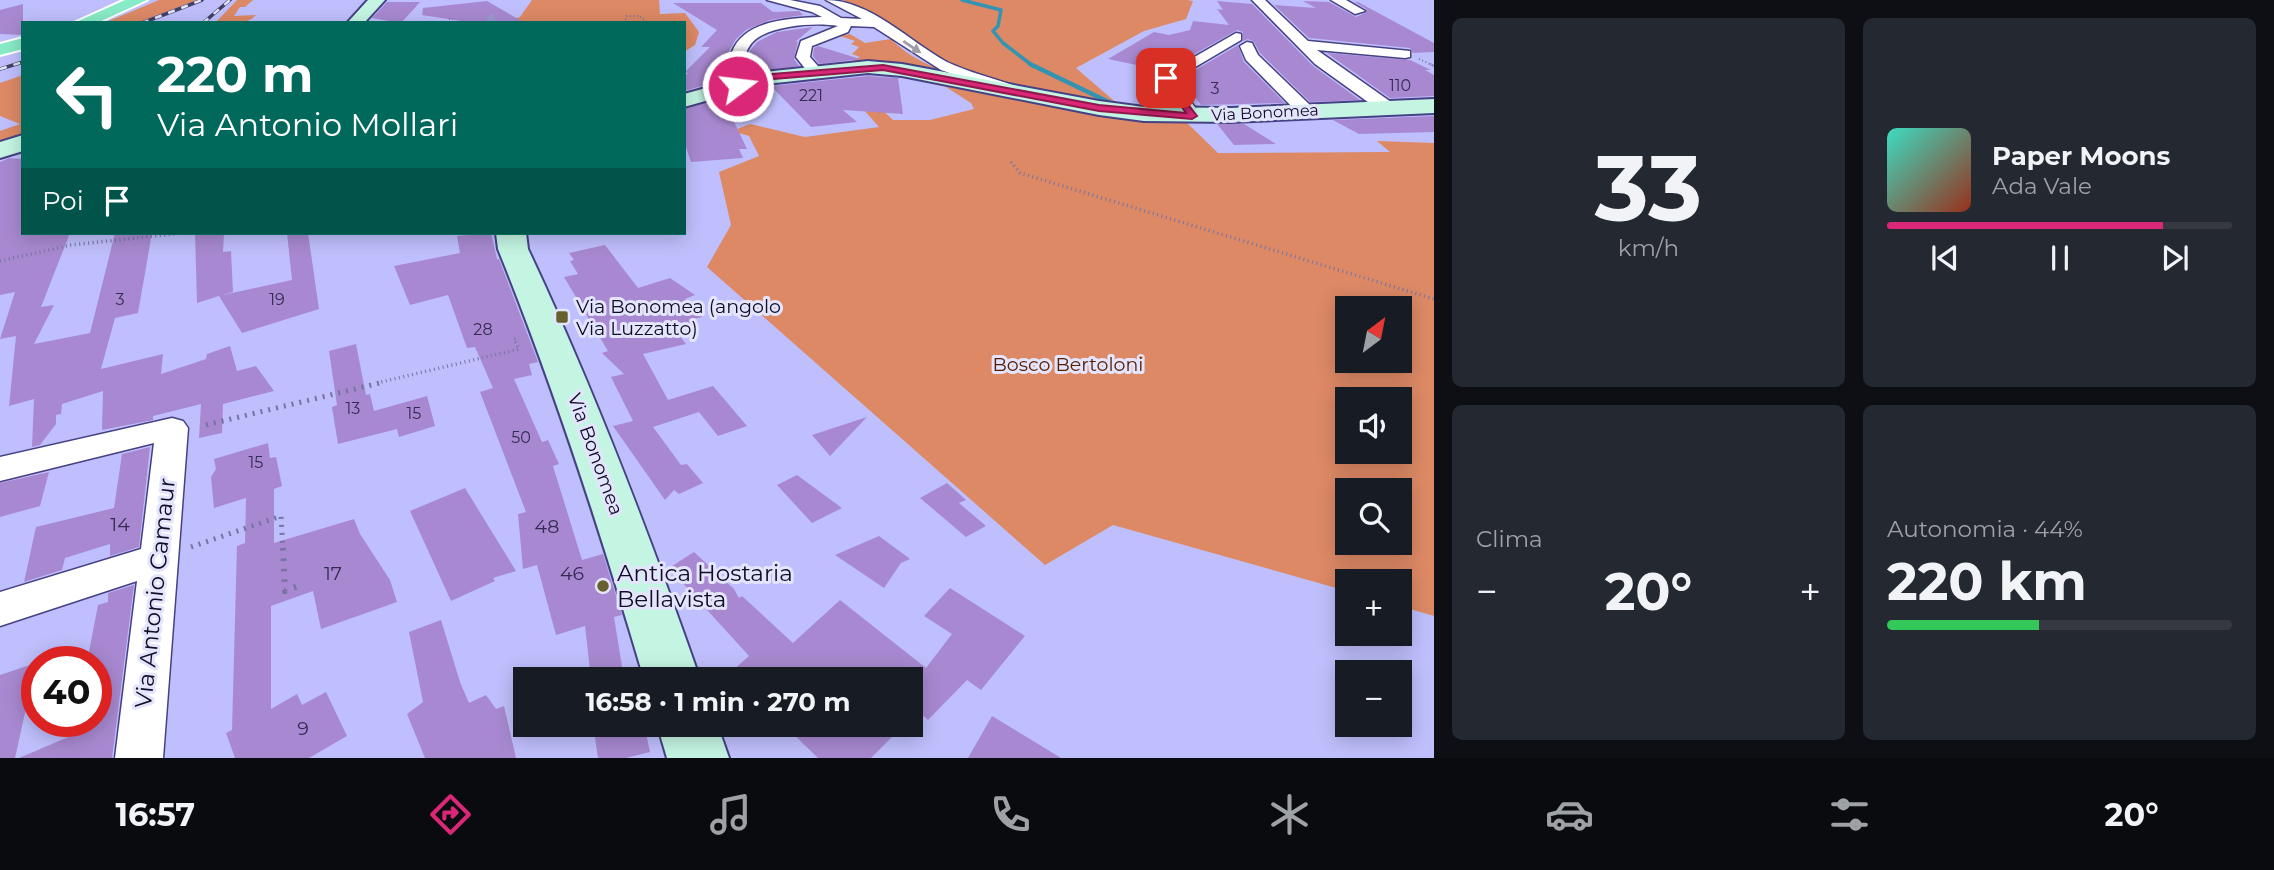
<!DOCTYPE html>
<html lang="it">
<head>
<meta charset="utf-8">
<style>
  :root { --surface:#171b24; --page:#242831; --text:#f1f3f6; --muted:#9ea1a6; --line:#363941; --accent:#db2777 }
  body { margin:0; font-family:Montserrat,sans-serif; background:var(--page); color:var(--text); height:100vh; display:flex; flex-direction:column; font-size:26px; white-space:nowrap }
  * { box-sizing:border-box; margin:0 }
  p { font-size:23px; color:var(--muted) }
  .icon { flex:none; width:38px; height:38px; fill:none; stroke:currentColor; stroke-width:2; stroke-linecap:round; stroke-linejoin:round }
  .map { position:relative; flex:1; overflow:hidden }
  .drawer { display:flex; flex-direction:column; gap:18px; padding:18px; background:#0d0f14; width:840px }
  .drawer>* { flex:none }
  .hud { position:absolute; left:21px; top:21px; width:665px; height:214px; border-radius:0px; box-shadow:0 4px 18px #0003; background:#00695c; color:#fff; overflow:hidden }
  .needle { width:46px; rotate:32deg }
  .tools { position:absolute; left:1335px; top:296px; display:grid; gap:14px }
  .tools a { display:grid; place-items:center; width:77px; height:77px; border-radius:0px; background:var(--surface); box-shadow:0 4px 18px #0003; font-size:35px }
  .speed { position:absolute; left:21px; top:646px; display:flex; gap:14px; font-size:35px; font-weight:700; text-align:center }
  .speed>* { display:grid; place-content:center; width:91px; height:91px; border-radius:50%; background:var(--surface); box-shadow:0 4px 18px #0003; line-height:1 }
  .speed .limit { border:10px solid #d22; background:#fff; color:#111 }
  .pin { position:absolute; display:grid; place-items:center; width:60px; height:60px; color:#fff; margin:-30px; border-radius:14px; box-shadow:0 4px 10px #0006 }
  .me { position:absolute; width:77px; margin:-38px; rotate:75deg; stroke-linejoin:round; filter:drop-shadow(0 0 5px #0008) }
  .turn { display:flex; align-items:center; gap:24px; height:147px; padding:0 21px; font-size:32px }
  .turn .icon { width:91px; height:91px; stroke-width:2.5 }
  .turn b { display:block; font-size:49px; line-height:60px }
  .then { display:flex; align-items:center; height:66px; padding:0 21px; background:#0003; gap:14px; font-size:26px }
  .big { font-size:52px; font-weight:700; line-height:1.1 }
  .drawer .tile { flex:1; display:flex; flex-direction:column; justify-content:center; gap:10px; min-width:0; padding:0 24px; border-radius:10px; background:var(--page) }
  .drawer .dial { align-items:center; gap:0 }
  .dial b { font-size:91px; line-height:1 }
  .song { display:flex; align-items:center; gap:21px }
  .cover { width:84px; height:84px; border-radius:10px; background:linear-gradient(135deg,hsl(170 70% 55%),hsl(10 70% 35%)) }
  .played { height:7px; border-radius:4px; background:linear-gradient(90deg,var(--accent) 80%,var(--line) 80%) }
  .keys { display:flex; justify-content:space-around; direction:ltr }
  .heat { display:flex; justify-content:space-between; align-items:center; font-size:38px; direction:ltr }
  .charge { height:10px; border-radius:5px; background:linear-gradient(90deg,#34c759 44%,var(--line) 0) }
  .drawer .tiles { flex:1; display:grid; gap:18px; grid-template-columns:repeat(2,1fr) }
  .trip { position:absolute; left:513px; top:667px; width:410px; height:70px; border-radius:0px; background:var(--surface); box-shadow:0 4px 18px #0003; font-weight:700; line-height:70px; text-align:center }
  .tabs { display:flex; height:112px; justify-content:space-around; align-items:center; background:#090b0e; color:var(--muted) }
  .tabs .icon { width:49px; height:49px }
  .tabs .selected { color:var(--accent) }
  .tabs b { font-size:32px; color:var(--text) }
  main { display:flex; flex:1; min-height:0 }
  .map>svg:first-child { display:block }
  .green { fill:#dd8965; fill-rule:evenodd }
  .lines { fill:none; stroke-linecap:round; stroke-linejoin:round }
  .stream-far1 { stroke:#3393b2; stroke-width:3.5 }
  .stream { stroke:#3393b2; stroke-width:4.5 }
  .building { fill:#a889d1 }
  .street-tunnel { stroke:#9c9bd2; stroke-width:13; stroke-dasharray:13 7; stroke-linecap:butt }
  .street-casing { stroke:#464184; stroke-width:3 }
  .secondary-casing { stroke:#464184; stroke-width:4 }
  .primary-casing { stroke:#fff; stroke-width:4 }
  .path-far4 { stroke:#7574a3; stroke-width:2; stroke-dasharray:1 2.5; stroke-linecap:butt }
  .path-far3 { stroke:#7574a3; stroke-width:2.5; stroke-dasharray:1 2.5; stroke-linecap:butt }
  .path-far2 { stroke:#7574a3; stroke-width:3.5; stroke-dasharray:1 3.5; stroke-linecap:butt }
  .path-far1 { stroke:#7574a3; stroke-width:5; stroke-dasharray:2 6; stroke-linecap:butt }
  .path { stroke:#7574a3; stroke-width:6; stroke-dasharray:2.5 8; stroke-linecap:butt }
  .street { fill:#fff; fill-rule:evenodd }
  .secondary { fill:#c4f5e3; fill-rule:evenodd }
  .primary { fill:#88ebc7; fill-rule:evenodd }
  .rail-casing { stroke:#424066; stroke-width:3.5 }
  .rail { stroke:#e4e5fc; stroke-width:2.5; stroke-dasharray:7; stroke-linecap:butt }
  .oneway { fill:#9f9ea9 }
  .route { fill:#db2777; stroke:#8e194d; stroke-width:2 }
  .poi-dot { fill:#65602d; stroke:#e4e5fc; stroke-width:2.5 }
  .labels { text-anchor:middle; stroke-width:6; stroke-linejoin:round; paint-order:stroke }
  .number-label { font-size:16px; fill:#352b52 }
  .far-street-label { font-size:16px; fill:#0f0c27; stroke:#e4e5fc }
  .poi-label { font-size:19px; fill:#0f0c27; stroke:#e4e5fc; text-anchor:start }
  .park-label { font-size:19px; fill:#551d00; stroke:#e4e5fc }
  .street-label { font-size:19px; fill:#0f0c27; stroke:#e4e5fc }
  .near-number-label { font-size:19px; fill:#352b52 }
  .near-poi-label { font-size:23px; fill:#0f0c27; stroke:#e4e5fc; text-anchor:start }
  .near-street-label { font-size:23px; fill:#0f0c27; stroke:#e4e5fc }
</style>
</head>
<body>
<main>
<div class="map">
<svg width="1434" height="758" viewBox="0 0 1434 758">
  <rect width="100%" height="100%" fill="#bfbffd"/>
  <g class="green">
    <path d="M159 0H197L137 23H104Z"/>
    <path d="M237 0H253L245 7H240L234 16 256 15C245 28 218 23 203 23L216 22Z"/>
    <path d="M532 0H659L660 14 685 13 699 32 695 45 684 52V23H501L520 17Z"/>
    <path d="M843 0H1187L1193 1 1186 19 1144 31 1076 68 1120 106 993 81 947 62Z"/>
    <path d="M850 34 865 43 891 39C914 63 946 72 977 82L852 60 860 57 852 54 859 47 851 44 855 41 840 36Z"/>
    <path d="M23 75V135L0 145V131L20 124 0 116V83Z"/>
    <path d="M935 80 1183 119 1218 153 1390 152 1377 141 1434 143V616L1400 606V581H1348L1347 591 1113 525 1045 565 707 267 731 225 719 172 759 156 749 136 732 131 750 124 805 137 879 127 843 86 879 107 893 120H930L974 109 971 103ZM1348 308H1400V360H1348ZM1348 399H1400V452H1348ZM1348 490H1400V542H1348Z"/>
  </g>
  <g class="lines">
    <path class="stream-far1" d="M962 0 1001 10 998 26 993 31 1003 43 1033 66"/>
    <path class="stream" d="M1030 64 1117 106"/>
  </g>
  <g class="building">
    <path d="M487 1 525 23H474L422 15 423 8Z"/>
    <path d="M1217 1 1252 4 1313 66 1360 100 1310 102 1260 53 1254 42 1248 39 1243 41V32L1237 30 1165 71 1108 59 1154 32 1169 35 1190 30 1193 21 1229 25 1217 9 1223 10Z"/>
    <path d="M1303 1 1329 2 1356 17 1367 12 1366 9 1355 2H1358L1434 43V52L1413 53 1410 48 1309 38 1274 5 1316 8Z"/>
    <path d="M387 2H420L401 23 372 18Z"/>
    <path d="M673 3H761L773 12 799 11 803 15 770 20 746 30 736 39 729 51 727 79 684 91V77L688 73 685 72 710 47H701L717 30Z"/>
    <path d="M23 4V35L0 34V10Z"/>
    <path d="M813 27 795 42 798 41 794 59 799 66 747 74 749 52 757 42 777 32Z"/>
    <path d="M1238 45 1244 62 1285 103 1201 105 1180 79Z"/>
    <path d="M818 46 860 59 819 64 813 56 814 48Z"/>
    <path d="M1327 53 1410 60 1431 70H1425L1434 75V96L1390 98Z"/>
    <path d="M868 76 898 78 903 114 843 110 857 122 811 127 771 86Z"/>
    <path d="M764 87 763 109H728L747 149H739L743 158 691 162 684 141V109Z"/>
    <path d="M1434 116V132L1359 134 1333 120Z"/>
    <path d="M1217 124H1244L1276 144 1234 145Z"/>
    <path d="M9 158 23 159V233H70L41 307 54 305 34 344 90 333 115 233H152L138 313 115 318 101 369 163 354 161 374 206 359 207 354 230 346 237 371 256 366 274 391 223 404 222 433 199 438 201 404 153 416V420L102 430 103 391 62 404 61 414 56 415V424L40 445 32 447 34 399 9 406 16 336 0 339 15 292 0 295V162Z"/>
    <path d="M195 233H224L223 252 231 251 233 292 223 295 292 280 287 233H308L319 309 242 333 219 296 197 303Z"/>
    <path d="M491 233 497 259H499L538 362 529 364 532 375 514 379 542 442 548 440 559 464 553 466 582 560 603 554 622 615 614 617 624 679H591L585 626 556 635 537 565 523 569 518 514 526 512 480 392 493 388 475 347 467 348 448 295 410 305 394 266 460 253 457 236Z"/>
    <path d="M605 245 638 288 670 278 695 295 685 299 702 317 689 320 693 326 676 331 686 344 643 354 668 400 713 386 747 426 718 436 699 412 653 427 681 465 687 464 703 483 679 494 674 490 665 500 613 426 633 421 611 377 624 374 602 353 608 351 564 277 578 274 570 261 574 260 569 253Z"/>
    <path d="M356 344 366 395 370 394 374 411 427 396 435 426 399 437 397 429 338 444 332 407 337 405 329 351Z"/>
    <path d="M867 417 830 456 812 435Z"/>
    <path d="M268 443 270 458 276 457 282 486 274 489V543L354 519 360 534 390 580 397 602 321 629 313 591 271 606V709L297 694 302 705 326 692 347 736 309 758H235L226 733 232 730 237 546 245 543 246 498 214 508 211 477 216 469 214 459Z"/>
    <path d="M150 447 139 547 110 556V544L65 558 62 570 24 582 36 527 114 508 122 454Z"/>
    <path d="M49 472 40 506 0 517V483Z"/>
    <path d="M797 475 842 508 812 523 777 485Z"/>
    <path d="M947 483 966 500 959 503 986 526 966 537 920 498Z"/>
    <path d="M465 488 516 571 493 578 495 581 451 601 410 511Z"/>
    <path d="M879 536 910 559 901 563 884 588 835 555Z"/>
    <path d="M694 552 734 589 739 598 742 596 793 643 840 600 926 668 952 634 924 616 950 588 1025 636 981 690 967 680 928 720 910 704V679H723L749 656 669 568Z"/>
    <path d="M134 585 112 758H19L73 735 77 721H96V662H87L98 605 108 602V593Z"/>
    <path d="M441 620 460 682 469 703 486 695 496 709 504 706 516 758H425L407 714 423 702 409 632Z"/>
    <path d="M36 663 15 758H0V675Z"/>
    <path d="M992 716 1061 758H968Z"/>
    <path d="M593 724H644L650 752 626 758H598Z"/>
    <path d="M783 724H905L871 758H818Z"/>
  </g>
  <g class="lines">
    <path class="street-tunnel" d="M489 23 496 20"/>
    <g class="street-casing">
      <g id="street">
        <path d="M767 0H790L820 6 841 18 862 19 826 0C870 0 910 42 947 62 968 72 993 78 1015 86L1017 89 1009 94 941 70 874 27 851 26 848 32 812 46 810 57 824 73 816 78 811 76 796 57 801 41 838 26C816 22 761 25 749 47 742 58 745 74 746 86L744 89H732L730 86C730 75 729 63 732 52 744 19 793 18 822 17L812 12Z"/>
        <path d="M1252 0H1265L1308 41 1410 51V57L1405 58 1317 50 1391 102 1393 106 1391 110H1379L1315 64Z"/>
        <path d="M1331 0H1346L1365 11 1355 14Z"/>
        <path d="M1236 33 1241 34V40L1175 79 1201 116 1192 121 1186 120 1158 78Z"/>
        <path d="M1247 42 1252 43 1258 55 1311 106 1313 110 1311 114H1299L1246 60 1240 46Z"/>
        <path d="M172 418 183 421 188 428 163 758H115L137 581 0 626V592L141 549 154 443 0 481V457Z"/>
      </g>
    </g>
    <g class="secondary-casing">
      <g id="secondary">
        <path d="M368 0H385L364 23H347Z"/>
        <path d="M868 61 902 64 1099 101 1144 107 1231 108 1434 99V113L1231 122 1144 121 1099 115 902 76 868 73 766 84 684 107V94L764 72Z"/>
        <path d="M23 135V151L0 158V142Z"/>
        <path d="M496 233H526L528 249C594 389 649 533 700 679H644C601 533 555 390 498 249Z"/>
        <path d="M657 724H717L729 758H667Z"/>
      </g>
    </g>
    <g class="primary-casing">
      <g id="primary">
        <path d="M125 0H147L97 23H74Z"/>
        <path d="M23 38V49L0 55V44Z"/>
      </g>
    </g>
    <g class="path-far4">
      <path d="M449 19H453"/>
      <path d="M624 23 627 16H639L648 23"/>
      <path d="M1419 59 1434 66"/>
    </g>
    <path class="path-far3" d="M1430 64 1434 66"/>
    <g class="path-far2">
      <path d="M1011 162 1020 173 1434 299"/>
      <path d="M0 261 71 245 182 233"/>
      <path d="M377 383 519 349 514 339 519 338"/>
    </g>
    <g class="path-far1">
      <path d="M206 425 384 382"/>
      <path d="M191 547 281 516 283 549"/>
    </g>
    <path class="path" d="M283 548 285 591 298 586"/>
    <use href="#street" class="street"/>
    <use href="#secondary" class="secondary"/>
    <use href="#primary" class="primary"/>
    <g class="rail-casing">
      <g id="rail">
        <path d="M142 23 202 0"/>
        <path d="M203 23 230 0"/>
        <path d="M0 69 23 62"/>
      </g>
    </g>
    <use href="#rail" class="rail"/>
  </g>
  <defs><path id="oneway-solid" d="M-6-.8H1V-3.2L6.5 0L1 3.2V.8H-6Z" transform="scale(1.75)"/></defs>
  <use class="oneway" href="#oneway-solid" transform="translate(912 47) rotate(34)"/>
  <path class="route" d="M883 65 1099 105 1186 113 1162 78 1166 76 1197 116 1192 119 1099 111 883 70 773 79 738 88 734 86 772 74Z"/>
  <g class="poi-dot">
    <rect x="555" y="310" width="14" height="14" rx="3.5"/>
    <circle cx="603" cy="586" r="7"/>
  </g>
  <g class="labels">
    <g class="number-label">
      <text x="1400" y="91">110</text>
      <text x="1215" y="94">3</text>
      <text x="811" y="101">221</text>
      <text x="120" y="305">3</text>
      <text x="277" y="305">19</text>
      <text x="483" y="335">28</text>
      <text x="353" y="414">13</text>
      <text x="414" y="419">15</text>
      <text x="521" y="443">50</text>
      <text x="256" y="468">15</text>
    </g>
    <g class="far-street-label">
      <text transform="translate(1265 112) rotate(-3)" y="6">Via Bonomea</text>
    </g>
    <g class="poi-label">
      <text x="576" y="313">Via Bonomea (angolo<tspan x="576" dy="22">Via Luzzatto)</tspan></text>
    </g>
    <g class="park-label">
      <text x="1068" y="371">Bosco Bertoloni</text>
    </g>
    <g class="street-label">
      <text transform="translate(596 454) rotate(70)" y="7">Via Bonomea</text>
    </g>
    <g class="near-number-label">
      <text x="120" y="531">14</text>
      <text x="547" y="533">48</text>
      <text x="333" y="580">17</text>
      <text x="572" y="580">46</text>
      <text x="303" y="735">9</text>
    </g>
    <g class="near-poi-label">
      <text x="617" y="581">Antica Hostaria<tspan x="617" dy="26">Bellavista</tspan></text>
    </g>
    <g class="near-street-label">
      <text transform="translate(155 593) rotate(-84)" y="8">Via Antonio Camaur</text>
    </g>
  </g>
</svg>
<div class="tools">
<a><svg class="needle" viewBox="-14 -14 28 28"><path d="M0-13l5 13h-10z" fill="#e53935"/><path d="M0 13l5-13h-10z" fill="#9ea1a6"/></svg></a>
<a><svg class="icon" aria-label="sound" viewBox="0 0 24 24"><path d="M4 9h4l5-4v14l-5-4H4zM17 9q2 3 0 6"/></svg></a>
<a><svg class="icon" aria-label="search" viewBox="0 0 24 24"><circle cx="10" cy="10" r="6"/><path d="M15 15l6 6"/></svg></a>
<a>+</a>
<a>−</a>
</div>
<div class="speed"><div class="limit">40</div></div>
<div class="pin" style="left:1166px;top:78px;background:#d93025"><svg class="icon" aria-label="arrive" viewBox="0 0 24 24"><path d="M6 21V4h12l-3 4 3 4H6"/></svg></div>
<svg class="me" style="left:738px;top:86px" viewBox="-20 -20 40 40"><circle r="17" fill="#db2777" stroke="#fff" stroke-width="3"/><path d="M0-11L8 9 0 5-8 9z" fill="#fff"/></svg>
<div class="trip">16:58 · 1 min · 270 m</div>
<div class="hud">
<div class="turn"><svg class="icon" aria-label="left" viewBox="0 0 24 24"><path d="M17 20v-9H6M10 6l-5 5 5 5"/></svg><div><b>220 m</b>Via Antonio Mollari</div></div>
<div class="then">Poi<svg class="icon" aria-label="arrive" viewBox="0 0 24 24"><path d="M6 21V4h12l-3 4 3 4H6"/></svg></div>
</div>
</div>
<section class="drawer">
<div class="tiles">
<div class="tile dial"><b>33</b><p>km/h</p></div>
<div class="tile">
<div class="song"><i class="cover"></i><div><b>Paper Moons</b><p>Ada Vale</p></div></div>
<div class="played"></div>
<div class="keys"><svg class="icon" aria-label="previous" viewBox="0 0 24 24"><path d="M18 5L8 12l10 7zM5 5v14"/></svg><svg class="icon" aria-label="pause" viewBox="0 0 24 24"><path d="M8 5v14M16 5v14"/></svg><svg class="icon" aria-label="next" viewBox="0 0 24 24"><path d="M6 5l10 7-10 7zM19 5v14"/></svg></div>
</div>
<div class="tile"><p>Clima</p>
<div class="heat"><a>−</a><b class="big">20°</b><a>+</a></div>
</div>
<div class="tile"><p>Autonomia · 44%</p><b class="big">220 km</b><div class="charge"></div></div>
</div>
</section>
</main>
<nav class="tabs">
<b>16:57</b>
<svg class="icon selected" aria-label="directions" viewBox="0 0 24 24"><path d="M12 3l9 9-9 9-9-9zM9 14v-3h6M13 9l2 2-2 2"/></svg>
<svg class="icon" aria-label="music" viewBox="0 0 24 24"><path d="M9 18V5l10-2v13"/><circle cx="6" cy="18" r="3"/><circle cx="16" cy="16" r="3"/></svg>
<svg class="icon" aria-label="phone" viewBox="0 0 24 24"><path d="M5 4h4l2 5-3 2q2 4 5 5l2-3 5 2v4C11 20 4 13 5 4z"/></svg>
<svg class="icon" aria-label="climate" viewBox="0 0 24 24"><path d="M12 3v18M4 7l16 10M4 17L20 7"/></svg>
<svg class="icon" aria-label="car" viewBox="0 0 24 24"><path d="M5 17H2v-5l4-1 3-4h7l3 4 3 1v5h-3M9 17h6M6 11h13"/><circle cx="7" cy="17" r="2"/><circle cx="17" cy="17" r="2"/></svg>
<svg class="icon" aria-label="filters" viewBox="0 0 24 24"><path d="M4 7h16M4 17h16"/><circle cx="9" cy="7" r="2"/><circle cx="15" cy="17" r="2"/></svg>
<b>20°</b>
</nav>
</body>
</html>
